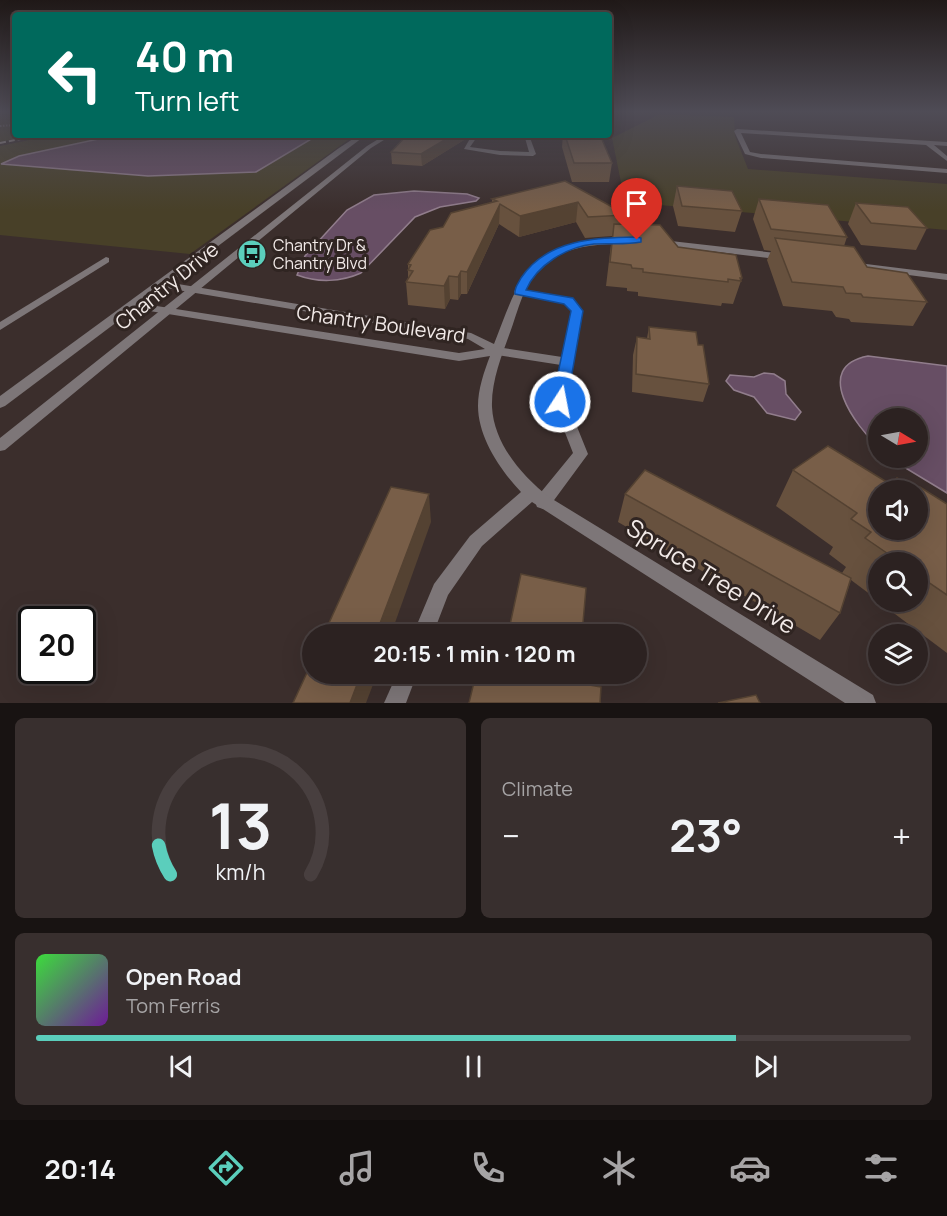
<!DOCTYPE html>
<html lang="en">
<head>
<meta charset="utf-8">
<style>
  :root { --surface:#2c2221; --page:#382f2e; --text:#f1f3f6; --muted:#a6a4a5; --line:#483f3f; --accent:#5bcebc }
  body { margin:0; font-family:Manrope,sans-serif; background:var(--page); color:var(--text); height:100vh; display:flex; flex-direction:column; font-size:22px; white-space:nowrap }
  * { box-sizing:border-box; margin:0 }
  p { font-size:20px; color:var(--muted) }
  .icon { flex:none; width:33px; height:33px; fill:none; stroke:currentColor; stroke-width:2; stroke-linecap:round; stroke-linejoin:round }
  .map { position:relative; height:703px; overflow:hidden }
  .sheet { display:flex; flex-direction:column; gap:15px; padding:15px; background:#181312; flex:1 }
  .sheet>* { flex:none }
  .banner { position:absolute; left:12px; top:12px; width:600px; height:126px; border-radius:6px; box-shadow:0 6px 24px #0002,0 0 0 2px var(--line); background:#00695c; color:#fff; overflow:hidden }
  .needle { width:39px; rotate:100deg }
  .fabs { position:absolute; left:868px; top:408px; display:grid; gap:12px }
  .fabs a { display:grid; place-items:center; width:60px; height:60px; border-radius:50%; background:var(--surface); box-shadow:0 6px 24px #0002,0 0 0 2px var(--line); font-size:30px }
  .speed { position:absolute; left:18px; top:606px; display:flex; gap:12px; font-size:30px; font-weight:700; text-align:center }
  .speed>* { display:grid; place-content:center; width:78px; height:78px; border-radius:50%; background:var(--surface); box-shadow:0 6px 24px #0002,0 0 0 2px var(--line); line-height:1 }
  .speed .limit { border:3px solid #111; border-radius:9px; background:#fff; color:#111 }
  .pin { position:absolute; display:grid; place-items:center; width:51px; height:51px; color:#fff; margin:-62px -26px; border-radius:50% 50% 50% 0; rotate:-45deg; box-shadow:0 0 6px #0007 }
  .pin .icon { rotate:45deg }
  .me { position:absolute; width:66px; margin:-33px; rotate:11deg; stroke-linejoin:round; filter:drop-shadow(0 0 4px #0008) }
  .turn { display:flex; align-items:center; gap:21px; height:126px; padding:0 24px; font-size:27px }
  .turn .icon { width:78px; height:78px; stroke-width:2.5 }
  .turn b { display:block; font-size:42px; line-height:51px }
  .big { font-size:45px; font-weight:700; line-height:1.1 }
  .sheet .card { flex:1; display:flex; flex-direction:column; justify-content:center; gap:9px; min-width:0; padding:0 21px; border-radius:9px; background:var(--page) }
  .sheet .dial { align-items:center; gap:0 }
  .dial svg { height:156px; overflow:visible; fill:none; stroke:var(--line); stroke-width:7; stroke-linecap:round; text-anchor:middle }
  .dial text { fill:var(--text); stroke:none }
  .song { display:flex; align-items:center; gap:18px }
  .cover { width:72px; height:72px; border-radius:9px; background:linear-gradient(135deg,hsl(120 70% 55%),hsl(280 70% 35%)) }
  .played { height:6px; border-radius:3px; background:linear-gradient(90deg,var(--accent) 80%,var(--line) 80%) }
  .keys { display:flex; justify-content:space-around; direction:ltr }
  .heat { display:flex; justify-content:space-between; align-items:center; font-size:33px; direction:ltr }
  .sheet .tiles { flex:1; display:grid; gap:15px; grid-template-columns:1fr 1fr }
  .card:last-child { grid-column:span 2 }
  .trip { position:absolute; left:302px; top:624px; width:345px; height:60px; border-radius:30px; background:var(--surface); box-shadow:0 6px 24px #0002,0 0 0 2px var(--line); font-weight:700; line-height:60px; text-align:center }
  .dock { display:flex; height:96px; justify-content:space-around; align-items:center; background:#120e0d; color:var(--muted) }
  .dock .icon { width:42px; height:42px }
  .dock .on { color:var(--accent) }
  .dock b { font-size:27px; color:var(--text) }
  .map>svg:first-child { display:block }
  .green { fill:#484028 }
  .water { fill:#674e64; stroke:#917d8c; stroke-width:1.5 }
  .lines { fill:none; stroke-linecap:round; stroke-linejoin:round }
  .path { stroke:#7b706e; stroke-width:2; stroke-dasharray:1.5 1.5; stroke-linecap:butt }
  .service { fill:#7d7678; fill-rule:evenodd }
  .minor { fill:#7d7678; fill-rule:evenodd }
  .tertiary { fill:#7d7678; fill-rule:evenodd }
  .rail { stroke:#9c9290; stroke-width:2; stroke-dasharray:6 3; stroke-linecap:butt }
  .wall { fill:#67513e }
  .shaded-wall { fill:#544232 }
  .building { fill:#785e48; stroke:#544232; stroke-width:1.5; fill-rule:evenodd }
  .route { fill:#1a73e8; stroke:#114b97; stroke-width:1.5 }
  .labels { text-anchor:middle; stroke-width:6; stroke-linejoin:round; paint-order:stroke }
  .far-poi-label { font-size:16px; fill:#f2eae8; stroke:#302522; text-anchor:start }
  .street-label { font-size:20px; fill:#f2eae8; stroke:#302522 }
  .near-street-label { font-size:24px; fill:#f2eae8; stroke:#302522 }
</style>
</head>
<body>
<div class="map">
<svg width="947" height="703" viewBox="0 0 947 703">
  <rect width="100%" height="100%" fill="#3b2e2c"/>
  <g class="green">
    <path d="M0 112H15V135H32L0 142Z"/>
    <path d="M660 114 734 117 735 136 748 169 947 184V230L625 202 612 138Z"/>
    <path d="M54 135H117L19 156 2 164 148 176 256 172 318 135H355L190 254 0 235V146Z"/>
  </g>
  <g class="water">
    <path d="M117 135H318L256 172 148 176 1 164 19 156Z"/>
    <path d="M414 191 467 194 479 198 476 201 440 207 415 217 361 273C341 282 318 283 297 275L305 256 347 210 374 195Z"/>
    <path d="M868 356 947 366V493L889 458H918V418H879V448C856 426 811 367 868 356Z"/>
    <path d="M764 373 774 374 785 381 786 394 801 412 795 420 767 413 754 397 734 390 726 381 730 375 754 377Z"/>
  </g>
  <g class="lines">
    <path class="path" d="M0 126 15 125"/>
    <g class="service">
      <path d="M737 129 947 142V146L934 145 947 156V161L926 145 741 133 750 152 761 154 947 169V173L761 158 745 154 734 131Z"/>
      <path d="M106 257 109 258V262L0 330V322Z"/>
      <path d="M519 289 572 299 582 311 567 402 588 454 549 507 543 509 537 507 535 502 537 497 573 453 553 402 561 365 497 355 491 351 497 347 562 357 571 311 564 304 515 294 514 292 515 290Z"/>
    </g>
    <g class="minor">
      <path d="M472 135H529L536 154 533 156 500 155 464 149ZM477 137 525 138 529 152 500 151 470 147Z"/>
      <path d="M606 239 627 238 631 241 627 244C600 244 571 245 548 261 527 276 521 301 513 324 504 350 491 379 492 407 494 444 522 476 549 497L873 695 876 703H845L532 502 482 546 448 595 433 634H413L434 584 470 536 521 492C500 470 478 437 478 406 478 389 484 372 490 356L459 361 131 308 126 305 131 302 459 353 485 349 468 339 160 287 155 284 160 281 471 333 494 344C519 279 527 245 606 239Z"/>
      <path d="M662 240 785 254 790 257 785 260 659 245 657 243Z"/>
      <path d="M850 262 947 274V280L847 267 845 265Z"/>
      <path d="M397 674H417L406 703H384Z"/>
    </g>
    <g class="tertiary">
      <path d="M359 135H366L5 406 0 408V396L339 148Z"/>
      <path d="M385 135H392L371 148 5 450 0 451V438L367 146Z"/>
    </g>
    <path class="rail" d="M0 143 41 135"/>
  </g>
  <g class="wall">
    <path d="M407 135H472L422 166 392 164 391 152Z"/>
    <path d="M563 135H600L612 163 609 182H572L562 147Z"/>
    <path d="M565 181 627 215 626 224H631V214L635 195 652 216 650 225 678 247 742 278 733 304 722 303 721 306 638 296V292L627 291V288L606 286 612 236 585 238 576 222 519 237 499 224 467 294H461L458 300 450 299 445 309 408 305 406 282 408 278V264L443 227 492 202V199Z"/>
    <path d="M677 186 742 211 735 232 678 226 673 206Z"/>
    <path d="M759 199 847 237 844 246 867 267 927 302 913 326 851 322 849 319 836 317 832 311 783 306 767 260 771 251 764 250 753 219Z"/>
    <path d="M856 203 927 228 916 250 861 245 848 224Z"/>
    <path d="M649 327 698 345 709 384 703 402 632 392 633 355 637 337 647 338Z"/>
    <path d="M793 470 890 484 918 490 947 504V653L879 602H918V562H879V601L851 580 840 613 820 640 618 522 625 494 842 573 846 567 829 554 833 547 776 506Z"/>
  </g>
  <g class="shaded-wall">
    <path d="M453 135H472L422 166 421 154Z"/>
    <path d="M578 202 576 222 519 237 520 216Z"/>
    <path d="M500 204 499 224 467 294V272Z"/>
    <path d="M461 271V294L458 300V277Z"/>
    <path d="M449 276 450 299 445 309 444 286Z"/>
    <path d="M429 494 431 522 391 634H376Z"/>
    <path d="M361 674H377L366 703H350Z"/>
  </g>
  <g class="building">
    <path d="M407 135H453L421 154 391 152Z"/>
    <path d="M565 135H600L612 163H574Z"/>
    <path d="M565 181 627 215 588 217 578 202 520 216 500 204 467 272 461 271 458 277 449 276 444 286 406 282 413 271 408 270 411 265 408 264 430 230 443 227 451 213 497 201 492 199Z"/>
    <path d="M677 186 732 191 742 211 682 206Z"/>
    <path d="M635 195 652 216 635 215Z"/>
    <path d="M759 199 828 205 847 237 771 229Z"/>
    <path d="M856 203 908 207 927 228 871 223Z"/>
    <path d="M614 224 660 225 678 247 736 255 742 278H740L741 281 728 279V282L643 272V269L632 268 631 265 610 262Z"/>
    <path d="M775 238 854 247 867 267 907 273 927 302 863 297 861 294 846 293 843 287 792 282Z"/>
    <path d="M649 327 696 332 698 345H703L709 384 636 374 637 337 650 339Z"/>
    <path d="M828 446 890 484 897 478 918 490 920 487 947 504V595L918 575V562H900L865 538 871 532 851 519 857 513 793 470ZM879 490H918V530H879Z"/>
    <path d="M645 470 851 578 840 613 625 494Z"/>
    <path d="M391 487 429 494 376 634H324Z"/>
    <path d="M521 574 586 588 582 634H508Z"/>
    <path d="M312 662V674H361L350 703H293Z"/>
    <path d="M476 674H590V685L601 687 600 703H469Z"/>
    <path d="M756 695 760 703H718Z"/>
  </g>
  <linearGradient id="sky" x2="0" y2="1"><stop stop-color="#201918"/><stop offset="0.53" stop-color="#4f4c56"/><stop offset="1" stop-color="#4f4c56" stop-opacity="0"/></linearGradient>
  <rect width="947" height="211" fill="url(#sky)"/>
  <path class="route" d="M637 237 641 238V242C625 245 609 243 594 244 566 247 537 265 526 290L573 298 583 311 567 402 560 407 554 405 552 402 571 311 564 304 515 294C514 288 518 284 521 278 547 239 595 238 637 237Z"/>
  <defs>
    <g id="bus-disc" transform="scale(1.5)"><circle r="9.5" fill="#5bcebc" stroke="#302522"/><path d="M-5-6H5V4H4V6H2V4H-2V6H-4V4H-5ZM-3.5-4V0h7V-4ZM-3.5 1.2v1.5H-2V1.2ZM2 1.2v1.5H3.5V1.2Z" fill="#111"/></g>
  </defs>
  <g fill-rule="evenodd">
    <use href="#bus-disc" x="252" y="254"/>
  </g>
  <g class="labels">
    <g class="far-poi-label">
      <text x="273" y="251">Chantry Dr &amp;<tspan x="273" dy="18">Chantry Blvd</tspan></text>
    </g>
    <g class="street-label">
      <text transform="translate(167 286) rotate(-39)" y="7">Chantry Drive</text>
      <text transform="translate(381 324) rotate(8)" y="7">Chantry Boulevard</text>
    </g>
    <g class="near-street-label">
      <text transform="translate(711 577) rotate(32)" y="8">Spruce Tree Drive</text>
    </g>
  </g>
</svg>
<div class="fabs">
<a><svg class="needle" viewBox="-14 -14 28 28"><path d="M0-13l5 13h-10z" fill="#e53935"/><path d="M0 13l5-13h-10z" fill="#a6a4a5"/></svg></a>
<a><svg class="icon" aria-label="sound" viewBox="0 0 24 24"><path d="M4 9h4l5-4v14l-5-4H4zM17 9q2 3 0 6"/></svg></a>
<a><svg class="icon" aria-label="search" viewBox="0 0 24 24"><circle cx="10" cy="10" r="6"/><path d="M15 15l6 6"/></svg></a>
<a><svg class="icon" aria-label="layers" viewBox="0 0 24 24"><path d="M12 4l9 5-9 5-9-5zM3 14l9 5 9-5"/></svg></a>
</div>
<div class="speed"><div class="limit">20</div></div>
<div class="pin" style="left:637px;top:240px;background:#d93025"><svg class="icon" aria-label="arrive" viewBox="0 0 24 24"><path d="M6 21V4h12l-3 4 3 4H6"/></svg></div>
<svg class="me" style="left:560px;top:402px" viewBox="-20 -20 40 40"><circle r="17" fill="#1a73e8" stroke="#fff" stroke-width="3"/><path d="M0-11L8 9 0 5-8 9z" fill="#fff"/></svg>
<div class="trip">20:15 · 1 min · 120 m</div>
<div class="banner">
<div class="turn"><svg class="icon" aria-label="left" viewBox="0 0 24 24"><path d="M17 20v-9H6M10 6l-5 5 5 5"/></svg><div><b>40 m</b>Turn left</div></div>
</div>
</div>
<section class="sheet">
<div class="tiles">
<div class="card dial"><svg viewBox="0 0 100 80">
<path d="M14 69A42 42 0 1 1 86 69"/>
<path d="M14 69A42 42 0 0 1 8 54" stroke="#5bcebc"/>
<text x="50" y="56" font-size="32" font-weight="700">13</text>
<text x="50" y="72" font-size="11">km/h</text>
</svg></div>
<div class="card"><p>Climate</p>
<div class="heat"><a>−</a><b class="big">23°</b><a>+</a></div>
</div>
<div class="card">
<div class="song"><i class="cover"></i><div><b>Open Road</b><p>Tom Ferris</p></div></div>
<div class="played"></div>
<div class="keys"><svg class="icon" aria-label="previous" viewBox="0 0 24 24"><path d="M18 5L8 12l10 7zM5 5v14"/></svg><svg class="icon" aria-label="pause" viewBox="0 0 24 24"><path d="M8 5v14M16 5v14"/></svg><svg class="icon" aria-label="next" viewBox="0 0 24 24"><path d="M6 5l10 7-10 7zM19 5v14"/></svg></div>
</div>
</div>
</section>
<nav class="dock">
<b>20:14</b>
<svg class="icon on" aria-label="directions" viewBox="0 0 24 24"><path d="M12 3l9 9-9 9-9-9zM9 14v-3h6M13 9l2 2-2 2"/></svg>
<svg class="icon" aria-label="music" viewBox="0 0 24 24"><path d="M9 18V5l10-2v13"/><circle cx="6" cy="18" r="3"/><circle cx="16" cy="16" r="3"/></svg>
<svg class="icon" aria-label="phone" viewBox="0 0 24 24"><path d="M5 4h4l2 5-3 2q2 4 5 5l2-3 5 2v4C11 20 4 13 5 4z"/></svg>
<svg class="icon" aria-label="climate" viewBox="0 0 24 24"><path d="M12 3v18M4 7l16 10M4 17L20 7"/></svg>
<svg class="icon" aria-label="car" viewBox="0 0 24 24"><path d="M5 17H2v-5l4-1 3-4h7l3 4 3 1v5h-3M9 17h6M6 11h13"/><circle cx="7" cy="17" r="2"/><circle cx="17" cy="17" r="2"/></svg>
<svg class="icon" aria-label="filters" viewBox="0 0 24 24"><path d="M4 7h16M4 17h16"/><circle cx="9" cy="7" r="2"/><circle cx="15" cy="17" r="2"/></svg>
</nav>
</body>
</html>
